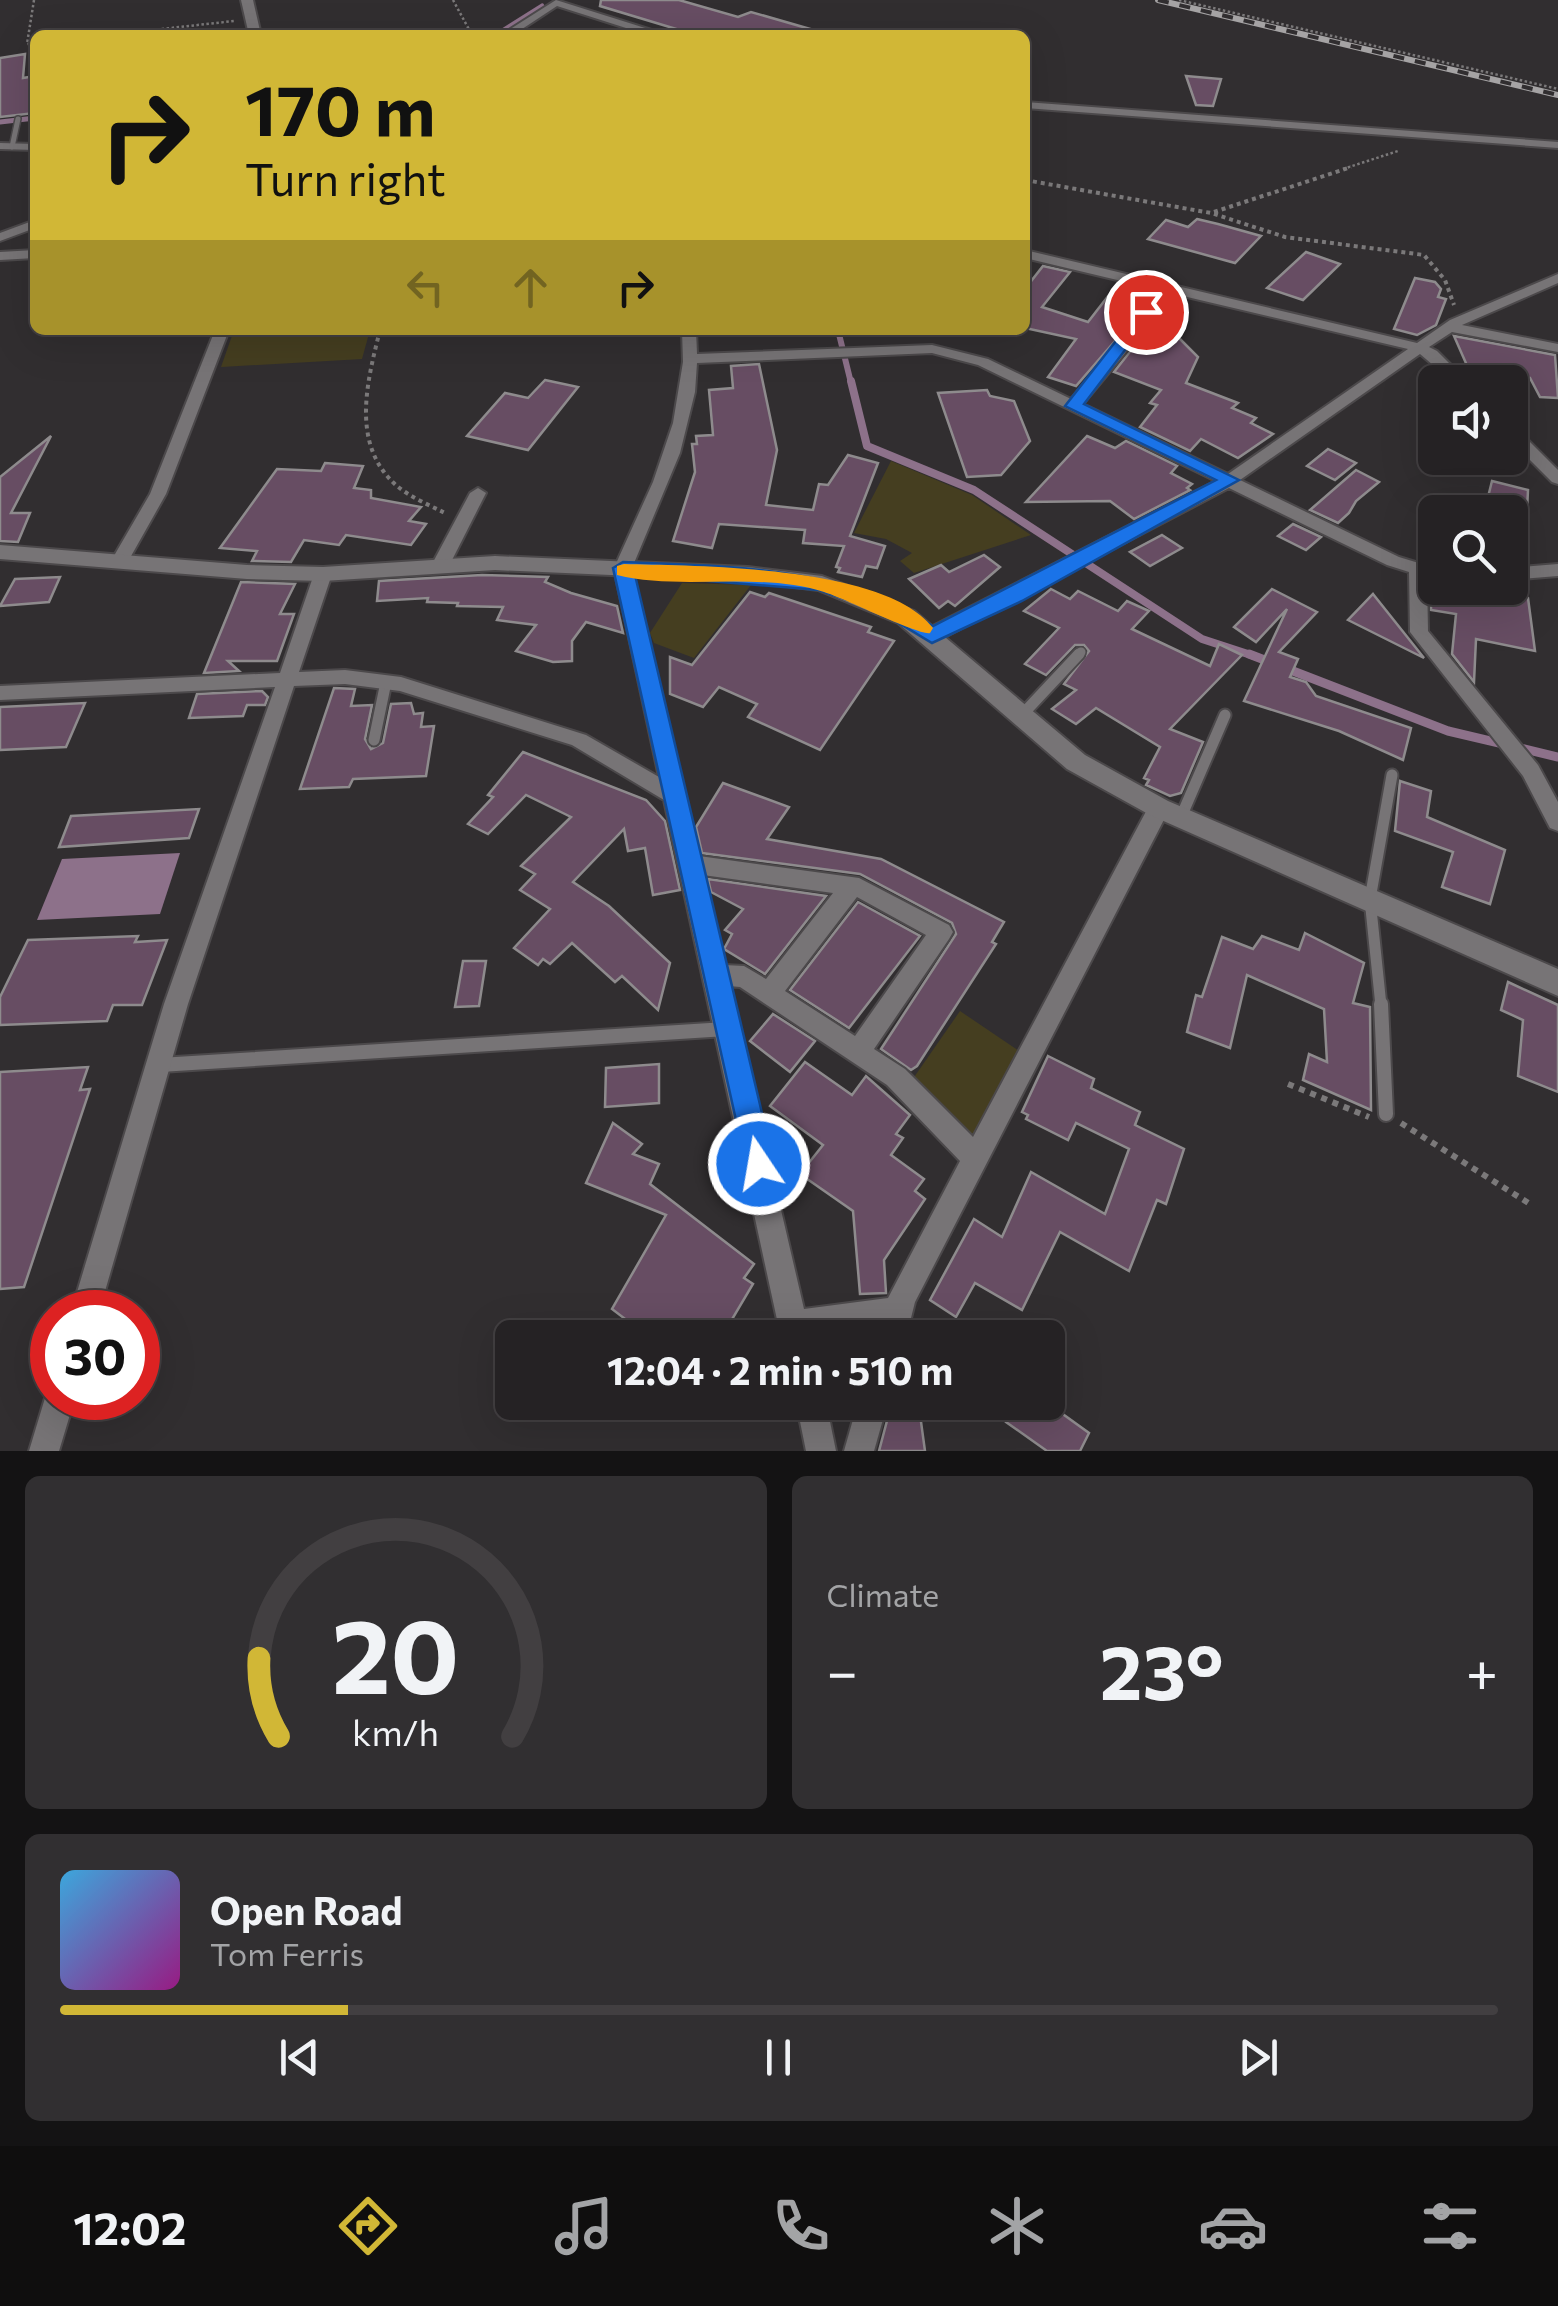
<!DOCTYPE html>
<html lang="en">
<head>
<meta charset="utf-8">
<style>
  :root { --surface:#252224; --page:#312f31; --text:#f1f3f6; --muted:#a3a4a6; --line:#423f41; --accent:#d1b736 }
  body { margin:0; font-family:Commissioner,sans-serif; background:var(--page); color:var(--text); height:100vh; display:flex; flex-direction:column; font-size:38px; white-space:nowrap }
  * { box-sizing:border-box; margin:0 }
  p { font-size:32px; color:var(--muted) }
  .icon { flex:none; width:55px; height:55px; fill:none; stroke:currentColor; stroke-width:2; stroke-linecap:round; stroke-linejoin:round }
  .map { position:relative; height:1451px; overflow:hidden }
  .side { display:flex; flex-direction:column; gap:25px; padding:25px; background:#141314; flex:1 }
  .side>* { flex:none }
  .banner { position:absolute; left:30px; top:30px; width:1000px; height:305px; border-radius:15px; box-shadow:0 10px 40px #0002,0 0 0 2px var(--line); background:#d1b736; color:#111; overflow:hidden }
  .fabs { position:absolute; left:1418px; top:365px; display:grid; gap:20px }
  .fabs a { display:grid; place-items:center; width:110px; height:110px; border-radius:15px; background:var(--surface); box-shadow:0 10px 40px #0002,0 0 0 2px var(--line); font-size:50px }
  .speed { position:absolute; left:30px; top:1290px; display:flex; gap:20px; font-size:50px; font-weight:700; text-align:center }
  .speed>* { display:grid; place-content:center; width:130px; height:130px; border-radius:50%; background:var(--surface); box-shadow:0 10px 40px #0002,0 0 0 2px var(--line); line-height:1 }
  .speed .limit { border:15px solid #d22; background:#fff; color:#111 }
  .pin { position:absolute; display:grid; place-items:center; width:85px; height:85px; color:#fff; margin:-42px; border:5px solid #fff; border-radius:50%; box-shadow:0 2px 10px #0007 }
  .me { position:absolute; width:110px; margin:-55px; rotate:348deg; stroke-linejoin:round; filter:drop-shadow(0 0 8px #0008) }
  .turn { display:flex; align-items:center; gap:35px; height:210px; padding:0 50px; font-size:45px }
  .turn .icon { width:130px; height:130px; stroke-width:2.5 }
  .turn b { display:block; font-size:70px; line-height:85px }
  .lanes { display:flex; align-items:center; height:95px; padding:0 50px; background:#0003; justify-content:center; gap:50px; direction:ltr }
  .lanes .off { opacity:.35 }
  .big { font-size:75px; font-weight:700; line-height:1.1 }
  .side .widget { flex:1; display:flex; flex-direction:column; justify-content:center; gap:15px; min-width:0; padding:0 35px; border-radius:15px; background:var(--page) }
  .side .dial { align-items:center; gap:0 }
  .dial svg { height:260px; overflow:visible; fill:none; stroke:var(--line); stroke-width:7; stroke-linecap:round; text-anchor:middle }
  .dial text { fill:var(--text); stroke:none }
  .song { display:flex; align-items:center; gap:30px }
  .cover { width:120px; height:120px; border-radius:15px; background:linear-gradient(135deg,hsl(200 70% 55%),hsl(310 70% 35%)) }
  .played { height:10px; border-radius:5px; background:linear-gradient(90deg,var(--accent) 20%,var(--line) 20%) }
  .keys { display:flex; justify-content:space-around; direction:ltr }
  .heat { display:flex; justify-content:space-between; align-items:center; font-size:55px; direction:ltr }
  .side .tiles { flex:1; display:grid; gap:25px; grid-template-columns:1fr 1fr }
  .widget:last-child { grid-column:span 2 }
  .trip { position:absolute; left:495px; top:1320px; width:570px; height:100px; border-radius:15px; background:var(--surface); box-shadow:0 10px 40px #0002,0 0 0 2px var(--line); font-weight:700; line-height:100px; text-align:center }
  .menu { display:flex; height:160px; justify-content:space-around; align-items:center; background:#0f0e0e; color:var(--muted) }
  .menu .icon { width:70px; height:70px }
  .menu .selected { color:var(--accent) }
  .menu b { font-size:45px; color:var(--text) }
  .map>svg:first-child { display:block }
  .green { fill:#453e20 }
  .water { fill:#8d718a }
  .lines { fill:none; stroke-linecap:round; stroke-linejoin:round }
  .stream-far3 { stroke:#8d718a; stroke-width:5 }
  .stream-far2 { stroke:#8d718a; stroke-width:6 }
  .stream-far1 { stroke:#8d718a; stroke-width:8 }
  .stream { stroke:#8d718a; stroke-width:9 }
  .building { fill:#674d63; stroke:#8e8b8d; stroke-width:2.5 }
  .service-far3-casing { stroke:#4c494b; stroke-width:8 }
  .service-far2-casing { stroke:#4c494b; stroke-width:12 }
  .service-far1-casing { stroke:#4c494b; stroke-width:15 }
  .service-casing { stroke:#4c494b; stroke-width:18 }
  .minor-casing { stroke:#4c494b; stroke-width:4 }
  .tertiary-casing { stroke:#4c494b; stroke-width:4 }
  .path-far2 { stroke:#7b797a; stroke-width:2.5; stroke-dasharray:2.5 2.5; stroke-linecap:butt }
  .path-far1 { stroke:#7b797a; stroke-width:4; stroke-dasharray:4 4; stroke-linecap:butt }
  .path { stroke:#7b797a; stroke-width:6; stroke-dasharray:6 6; stroke-linecap:butt }
  .service-far3 { stroke:#777476; stroke-width:5 }
  .service-far2 { stroke:#777476; stroke-width:9 }
  .service-far1 { stroke:#777476; stroke-width:11 }
  .service { stroke:#777476; stroke-width:14 }
  .minor { fill:#777476; fill-rule:evenodd }
  .tertiary { fill:#777476; fill-rule:evenodd }
  .rail-casing { stroke:#a5a3a4; stroke-width:6 }
  .rail { stroke:#312e30; stroke-width:4; stroke-dasharray:11; stroke-linecap:butt }
  .route { fill:#1a73e8; stroke:#114b97; stroke-width:2.5 }
  .slow { fill:#f59e0b }
</style>
</head>
<body>
<div class="map">
<svg width="1558" height="1451" viewBox="0 0 1558 1451">
  <rect width="100%" height="100%" fill="#312e30"/>
  <g class="green">
    <path d="M234 330H370L362 359 221 367Z"/>
    <path d="M891 461 972 495 1031 535 914 573 900 561 912 553 886 539 854 533Z"/>
    <path d="M682 583 751 585 694 658 654 643 650 633Z"/>
    <path d="M960 1011 1022 1053 971 1141 910 1083Z"/>
  </g>
  <path class="water" d="M180 853 160 914 37 920 62 859Z"/>
  <g class="lines">
    <g class="stream-far3">
      <path d="M496 35 542 6"/>
      <path d="M0 122 35 118"/>
    </g>
    <path class="stream-far2" d="M838 330 851 383"/>
    <path class="stream-far1" d="M851 381 867 446 974 490 1202 639 1257 657"/>
    <path class="stream" d="M1249 654 1448 731 1558 757"/>
  </g>
  <g class="building">
    <path d="M601 0H679L738 17 751 12 810 29 809 35H696L600 6Z"/>
    <path d="M25 54 23 78 35 76V113L0 117V58Z"/>
    <path d="M1186 76 1221 79 1213 106 1196 105Z"/>
    <path d="M1197 219 1218 224 1261 236 1235 263 1148 239 1166 220 1188 227Z"/>
    <path d="M1306 252 1340 264 1303 300 1267 288Z"/>
    <path d="M1043 266 1070 272 1042 307 1088 322 1116 286 1140 292 1137 296 1143 298 1121 334 1076 386 1048 377 1076 339 1025 328V289Z"/>
    <path d="M1415 278 1435 282 1441 289 1438 297 1446 299 1436 325 1417 335 1394 329Z"/>
    <path d="M1173 332 1198 357 1186 383 1238 403 1232 408 1256 418 1251 423 1273 434 1238 458 1201 439 1190 451 1140 427 1157 405 1150 403 1161 390 1114 372 1144 334 1168 341Z"/>
    <path d="M1454 336 1555 355 1558 398 1540 397 1530 378 1469 370Z"/>
    <path d="M759 364 777 450 766 505 813 510 819 484 828 485 848 455 878 463 850 536 885 546 877 568 866 566 862 577 838 572 840 568 836 567 844 546 803 543 805 530 719 524 712 548 673 541 695 472 692 444H697L696 436 713 435 709 390 733 388 731 366Z"/>
    <path d="M545 380 578 387 528 450 467 436 505 393 528 398Z"/>
    <path d="M987 390 990 396 1014 401 1030 441 1001 475 967 477 938 393Z"/>
    <path d="M51 436 11 513H30L18 542 0 541V477Z"/>
    <path d="M1087 436 1115 448 1126 441 1177 466 1171 473 1192 484 1187 488 1190 490 1134 519 1110 501 1026 502Z"/>
    <path d="M1328 449 1356 463 1335 480 1307 466Z"/>
    <path d="M325 463 363 466 354 488 371 490V498L421 507 409 521 426 524 411 545 346 535 339 545 304 540 291 562 252 561 257 551 220 548 277 469 321 471Z"/>
    <path d="M1356 470 1379 482 1356 501 1349 513 1338 523 1310 510Z"/>
    <path d="M1492 481 1528 490 1527 511 1487 501Z"/>
    <path d="M1293 524 1321 537 1306 550 1278 536Z"/>
    <path d="M1162 535 1182 548 1150 566 1130 552Z"/>
    <path d="M984 555 1000 567 955 606 948 601 939 608 909 579 941 565 949 572Z"/>
    <path d="M482 575 548 577 545 582 571 593 617 606 623 633 586 622 572 641V661L553 662 516 651 536 625 497 620 503 607 457 606 458 603 427 602 428 598 377 601 379 581Z"/>
    <path d="M60 577 49 602 0 606 15 579Z"/>
    <path d="M241 582 295 584 280 614H294L277 661H228L239 671 204 673Z"/>
    <path d="M1431 585 1514 588 1528 598 1535 651 1476 639 1474 682 1452 654 1456 614 1431 610Z"/>
    <path d="M1051 589 1070 599 1078 591 1118 611 1127 601 1149 611 1132 629 1210 666 1219 644 1242 655 1170 729 1203 742 1181 793 1170 796 1146 785 1149 780 1144 778 1160 747 1096 708 1076 724 1052 709 1076 690 1064 684 1089 651 1084 645H1075L1046 675 1025 664 1059 628 1024 611Z"/>
    <path d="M1272 589 1317 612 1279 652 1298 659 1290 677 1306 682 1316 696 1411 728 1403 760 1339 731 1244 701 1287 609 1256 642 1234 627Z"/>
    <path d="M750 592 765 597 769 593 871 627 868 632 894 641 820 750 748 717 757 704 719 687 703 707 670 694V657L692 665Z"/>
    <path d="M1373 594 1424 658 1348 620Z"/>
    <path d="M334 688 355 689 351 706 372 705 365 739 371 749 383 743 391 704 411 703 414 714 423 713 421 727 434 726 426 776 353 779 349 787 300 789Z"/>
    <path d="M262 691 268 697 265 705H247L243 716 189 718 197 694Z"/>
    <path d="M85 703 66 747 0 750V707Z"/>
    <path d="M523 752 646 800 665 821 680 890 653 895 645 848 628 851 624 829 573 882 609 906 670 963 658 1010 622 976 615 982 572 943 550 964 543 959 538 965 514 948 550 909 520 890 535 874 521 866 571 817 526 795 488 834 468 824 493 797 488 795Z"/>
    <path d="M1400 781 1431 791 1427 817 1505 850 1490 904 1442 887 1453 852 1395 831Z"/>
    <path d="M723 783 789 807 767 839 881 859 1004 922 992 942 996 944 917 1066 911 1070 881 1049 956 934 952 923 860 874 702 853 696 827Z"/>
    <path d="M199 809 189 838 59 847 71 816Z"/>
    <path d="M708 879 826 896 765 974 724 949 732 934 725 930 743 909 711 892Z"/>
    <path d="M858 902 920 936 849 1028 790 990Z"/>
    <path d="M1305 933 1364 963 1353 1003 1370 1007 1371 1110 1303 1080 1309 1054 1327 1062 1324 1009 1247 975 1230 1048 1187 1032 1196 995 1202 997 1222 937 1253 949 1262 936 1299 950Z"/>
    <path d="M138 936 135 942 167 940 142 1005H113L107 1021 0 1025V997L28 940Z"/>
    <path d="M463 961H486L479 1006 455 1007Z"/>
    <path d="M1508 982 1558 1005V1092L1518 1076 1523 1020 1501 1010Z"/>
    <path d="M773 1014 815 1041 790 1072 750 1041Z"/>
    <path d="M1048 1056 1094 1079 1091 1088 1140 1112 1135 1125 1184 1149 1166 1204 1157 1200 1129 1271 1060 1232 1022 1310 975 1283 956 1317 930 1300 974 1219 1002 1237 1031 1172 1105 1214 1129 1149 1076 1123 1068 1140 1026 1119 1028 1115 1022 1112Z"/>
    <path d="M805 1062 852 1095 866 1076 910 1115 896 1134 903 1138 891 1155 924 1179 915 1191 925 1199 884 1260 886 1293 860 1294 853 1211 800 1174 823 1145 770 1106Z"/>
    <path d="M659 1064V1103L605 1107 606 1068Z"/>
    <path d="M88 1067 80 1090 90 1089 24 1287 0 1289V1072Z"/>
    <path d="M613 1123 642 1144 633 1154 659 1164 650 1184 754 1264 744 1278 753 1284 721 1338H650L612 1309 666 1215 586 1183Z"/>
    <path d="M892 1402 919 1407 925 1451H879Z"/>
    <path d="M1015 1402H1046L1089 1433 1080 1451H1047L1006 1422Z"/>
  </g>
  <g class="lines">
    <g class="service-far3-casing">
      <path id="service-far3" d="M12 147 18 119"/>
    </g>
    <g class="service-far2-casing">
      <path id="service-far2" d="M1076 657 1081 652"/>
    </g>
    <g class="service-far1-casing">
      <g id="service-far1">
        <path d="M1021 716 1079 654"/>
        <path d="M374 740 386 682"/>
        <path d="M1181 817 1225 715"/>
        <path d="M1381 1006 1370 899 1392 775"/>
      </g>
    </g>
    <g class="service-casing">
      <g id="service">
        <path d="M1381 1004 1386 1114"/>
        <path d="M160 1065 726 1029"/>
      </g>
    </g>
    <g class="minor-casing">
      <g id="minor">
        <path d="M556 0 661 33 663 35H648L557 6 513 35H501Z"/>
        <path d="M1025 102 1558 142V148L1025 108Z"/>
        <path d="M0 143 35 144V150L0 149Z"/>
        <path d="M35 220V228L0 241V233Z"/>
        <path d="M35 250V258L0 260V252Z"/>
        <path d="M1025 250 1417 343 1450 320 1558 274V283L1462 325 1558 344V352L1452 332 1429 347 1437 351 1468 382H1453L1420 354 1240 480 1399 557 1435 568V580L1427 578 1428 631 1538 765 1558 802V831L1550 828 1523 776 1410 632 1409 572 1387 565 1229 488 939 640H925L923 635 925 630 1216 481 978 365 932 353 697 363 695 392 680 453 632 568 699 856 859 878 949 925 953 932 949 939 874 1049 905 1069 973 1137 1151 802H1167L1170 808 915 1302 906 1338H877L879 1328 810 1338H781L664 800 572 745 400 691 345 684 294 686 188 1004 99 1312H71L164 1004 275 687 0 700V686L280 673 314 574 323 568 332 574 299 672 345 670 401 677 586 735 659 777 614 568 653 482 673 423 683 362 682 330H696L697 354 932 345 988 359 1071 399 1124 336 1155 289 1025 258ZM1166 292 1408 349 1228 474 1083 404 1135 341ZM703 875 833 893 766 979 744 966 724 965ZM857 897 926 935 855 1036 785 991ZM729 986 740 987 887 1085 960 1161 888 1298 804 1309Z"/>
        <path d="M215 330H229L166 494 126 565H114L111 561 150 494Z"/>
        <path d="M1510 426 1516 428 1558 470V484L1552 482 1510 440Z"/>
        <path d="M478 488 486 493 449 566 440 572 434 570 431 566 470 493Z"/>
        <path d="M1558 564V576L1510 580V568Z"/>
        <path d="M52 1386V1398H75L59 1451H29L45 1398Z"/>
        <path d="M796 1402H826L836 1451H806Z"/>
        <path d="M858 1402H888L874 1451H844Z"/>
      </g>
    </g>
    <g class="tertiary-casing">
      <g id="tertiary">
        <path d="M241 0H253L261 35H249Z"/>
        <path d="M0 545 247 565 323 567 495 556 748 567 822 576 914 611 1085 755 1168 801 1558 969V996L1150 815 1067 769 898 623 818 590 748 581 495 570 323 581 247 579 0 559Z"/>
      </g>
    </g>
    <g class="path-far2">
      <path d="M34 0 27 44 35 43"/>
      <path d="M453 0 472 35"/>
      <path d="M1179 0 1558 89"/>
      <path d="M107 35 234 21"/>
      <path d="M565 35 587 31"/>
      <path d="M1343 169 1398 151"/>
    </g>
    <g class="path-far1">
      <path d="M1025 180 1211 213 1285 237 1424 255 1445 280 1454 305"/>
      <path d="M1214 212 1351 167"/>
      <path d="M380 330C367 382 350 445 397 486 410 497 429 505 445 513"/>
    </g>
    <g class="path">
      <path d="M1288 1084 1369 1117"/>
      <path d="M1401 1123 1530 1204"/>
    </g>
    <use href="#service-far3" class="service-far3"/>
    <use href="#service-far2" class="service-far2"/>
    <use href="#service-far1" class="service-far1"/>
    <use href="#service" class="service"/>
    <use href="#minor" class="minor"/>
    <use href="#tertiary" class="tertiary"/>
    <g class="rail-casing">
      <path id="rail" d="M1158 0 1558 95"/>
    </g>
    <use href="#rail" class="rail"/>
  </g>
  <path class="route" d="M1141 309 1154 312 1084 404 1239 480 1022 601 932 643 877 610 819 590 635 575 774 1164 769 1174 759 1178 748 1174 613 568 623 562C736 567 834 565 933 626L1216 480 1065 406Z"/>
  <path class="slow" d="M624 564C697 566 885 565 933 628L930 633C920 636 844 598 824 592 758 571 679 591 617 575V566Z"/>
</svg>
<div class="fabs">
<a><svg class="icon" aria-label="sound" viewBox="0 0 24 24"><path d="M4 9h4l5-4v14l-5-4H4zM17 9q2 3 0 6"/></svg></a>
<a><svg class="icon" aria-label="search" viewBox="0 0 24 24"><circle cx="10" cy="10" r="6"/><path d="M15 15l6 6"/></svg></a>
</div>
<div class="speed"><div class="limit">30</div></div>
<div class="pin" style="left:1146px;top:312px;background:#d93025"><svg class="icon" aria-label="arrive" viewBox="0 0 24 24"><path d="M6 21V4h12l-3 4 3 4H6"/></svg></div>
<svg class="me" style="left:759px;top:1164px" viewBox="-20 -20 40 40"><circle r="17" fill="#1a73e8" stroke="#fff" stroke-width="3"/><path d="M0-11L8 9 0 5-8 9z" fill="#fff"/></svg>
<div class="trip">12:04 · 2 min · 510 m</div>
<div class="banner">
<div class="turn"><svg class="icon" aria-label="right" viewBox="0 0 24 24"><path d="M7 20v-9h11M14 6l5 5-5 5"/></svg><div><b>170 m</b>Turn right</div></div>
<div class="lanes"><svg class="icon off" aria-label="left" viewBox="0 0 24 24"><path d="M17 20v-9H6M10 6l-5 5 5 5"/></svg><svg class="icon off" aria-label="ahead" viewBox="0 0 24 24"><path d="M12 20V5M6 11l6-6 6 6"/></svg><svg class="icon" aria-label="right" viewBox="0 0 24 24"><path d="M7 20v-9h11M14 6l5 5-5 5"/></svg></div>
</div>
</div>
<section class="side">
<div class="tiles">
<div class="widget dial"><svg viewBox="0 0 100 80">
<path d="M14 69A42 42 0 1 1 86 69"/>
<path d="M14 69A42 42 0 0 1 8 45" stroke="#d1b736"/>
<text x="50" y="56" font-size="32" font-weight="700">20</text>
<text x="50" y="72" font-size="11">km/h</text>
</svg></div>
<div class="widget"><p>Climate</p>
<div class="heat"><a>−</a><b class="big">23°</b><a>+</a></div>
</div>
<div class="widget">
<div class="song"><i class="cover"></i><div><b>Open Road</b><p>Tom Ferris</p></div></div>
<div class="played"></div>
<div class="keys"><svg class="icon" aria-label="previous" viewBox="0 0 24 24"><path d="M18 5L8 12l10 7zM5 5v14"/></svg><svg class="icon" aria-label="pause" viewBox="0 0 24 24"><path d="M8 5v14M16 5v14"/></svg><svg class="icon" aria-label="next" viewBox="0 0 24 24"><path d="M6 5l10 7-10 7zM19 5v14"/></svg></div>
</div>
</div>
</section>
<nav class="menu">
<b>12:02</b>
<svg class="icon selected" aria-label="directions" viewBox="0 0 24 24"><path d="M12 3l9 9-9 9-9-9zM9 14v-3h6M13 9l2 2-2 2"/></svg>
<svg class="icon" aria-label="music" viewBox="0 0 24 24"><path d="M9 18V5l10-2v13"/><circle cx="6" cy="18" r="3"/><circle cx="16" cy="16" r="3"/></svg>
<svg class="icon" aria-label="phone" viewBox="0 0 24 24"><path d="M5 4h4l2 5-3 2q2 4 5 5l2-3 5 2v4C11 20 4 13 5 4z"/></svg>
<svg class="icon" aria-label="climate" viewBox="0 0 24 24"><path d="M12 3v18M4 7l16 10M4 17L20 7"/></svg>
<svg class="icon" aria-label="car" viewBox="0 0 24 24"><path d="M5 17H2v-5l4-1 3-4h7l3 4 3 1v5h-3M9 17h6M6 11h13"/><circle cx="7" cy="17" r="2"/><circle cx="17" cy="17" r="2"/></svg>
<svg class="icon" aria-label="filters" viewBox="0 0 24 24"><path d="M4 7h16M4 17h16"/><circle cx="9" cy="7" r="2"/><circle cx="15" cy="17" r="2"/></svg>
</nav>
</body>
</html>
